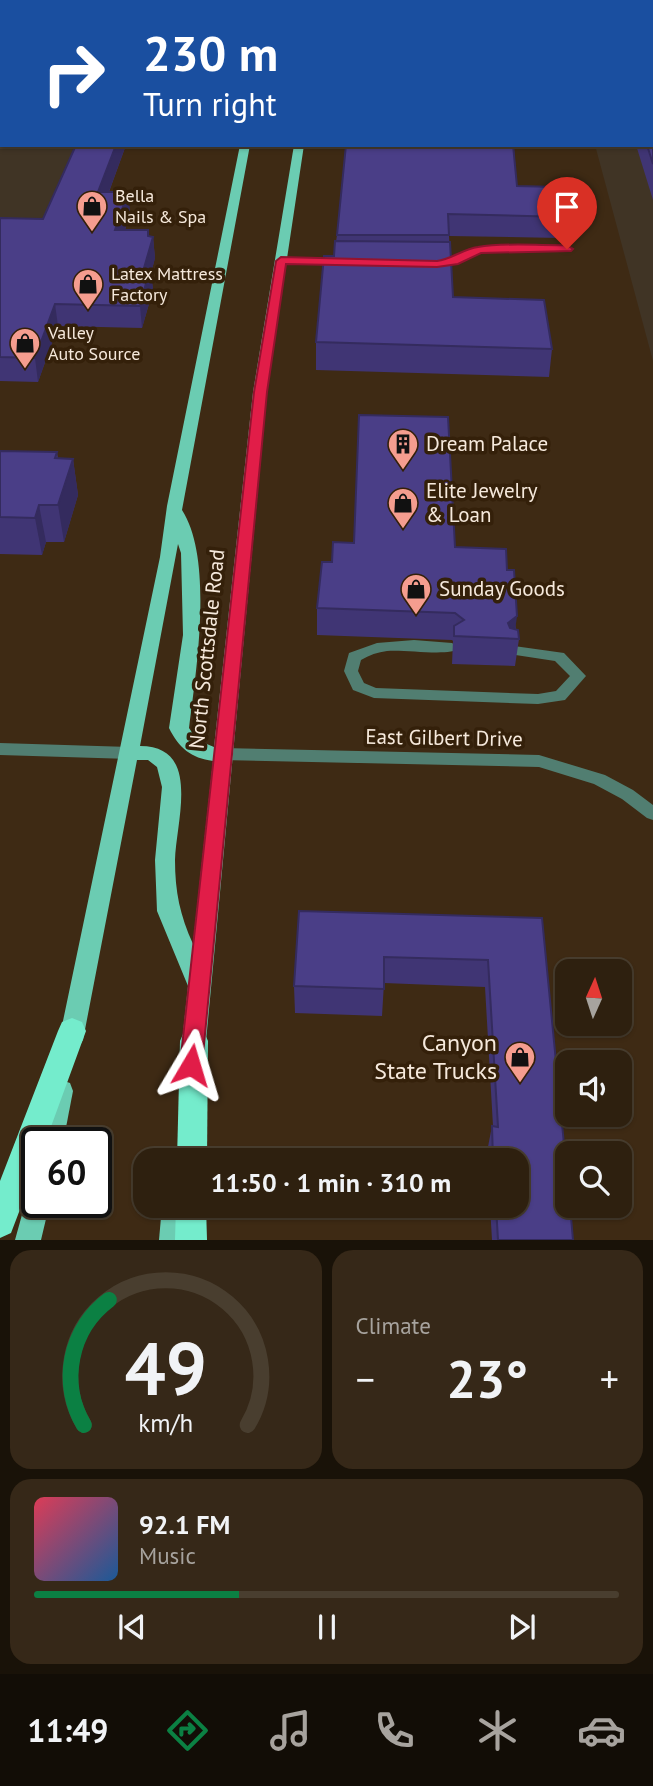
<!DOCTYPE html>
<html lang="en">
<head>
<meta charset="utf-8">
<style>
  :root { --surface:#2e200f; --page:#362818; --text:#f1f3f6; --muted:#a7a39e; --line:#493e2f; --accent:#0b8043 }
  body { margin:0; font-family:"PT Sans",sans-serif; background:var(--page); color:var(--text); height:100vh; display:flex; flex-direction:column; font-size:26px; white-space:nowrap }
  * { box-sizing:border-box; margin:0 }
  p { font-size:23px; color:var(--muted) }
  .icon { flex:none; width:38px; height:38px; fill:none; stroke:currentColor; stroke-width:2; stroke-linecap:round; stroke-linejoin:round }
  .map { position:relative; height:1240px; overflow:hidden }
  .details { display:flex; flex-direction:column; gap:10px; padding:10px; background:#191208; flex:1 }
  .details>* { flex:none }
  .guide { position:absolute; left:0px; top:0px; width:654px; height:147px; box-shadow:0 2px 5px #0004,0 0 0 2px var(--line); background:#1a4fa0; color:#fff; overflow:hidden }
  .needle { width:46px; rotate:3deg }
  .fabs { position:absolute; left:555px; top:959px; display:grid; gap:14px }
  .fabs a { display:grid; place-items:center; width:77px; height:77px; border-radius:14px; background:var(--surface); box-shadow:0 2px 5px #0004,0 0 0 2px var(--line); font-size:35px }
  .speed { position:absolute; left:21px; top:1127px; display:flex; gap:14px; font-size:35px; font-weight:700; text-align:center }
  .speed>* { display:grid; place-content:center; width:91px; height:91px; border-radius:50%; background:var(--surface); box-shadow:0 2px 5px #0004,0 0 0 2px var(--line); line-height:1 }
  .speed .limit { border:4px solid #111; border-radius:10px; background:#fff; color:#111 }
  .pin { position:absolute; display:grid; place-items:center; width:60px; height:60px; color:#fff; margin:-72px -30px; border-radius:50% 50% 50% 0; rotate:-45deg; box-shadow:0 0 7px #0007 }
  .pin .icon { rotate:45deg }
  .me { position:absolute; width:77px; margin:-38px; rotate:7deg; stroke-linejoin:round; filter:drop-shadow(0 0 5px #0008) }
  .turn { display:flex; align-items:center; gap:24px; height:147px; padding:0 28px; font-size:32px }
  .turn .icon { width:91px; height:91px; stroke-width:2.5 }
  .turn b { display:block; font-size:49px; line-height:60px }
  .big { font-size:52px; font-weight:700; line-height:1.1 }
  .details .widget { flex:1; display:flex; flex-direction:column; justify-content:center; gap:10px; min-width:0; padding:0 24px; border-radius:21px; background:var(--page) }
  .details .dial { align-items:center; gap:0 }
  .dial svg { height:182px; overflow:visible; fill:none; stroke:var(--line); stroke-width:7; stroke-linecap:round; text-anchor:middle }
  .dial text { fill:var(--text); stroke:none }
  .song { display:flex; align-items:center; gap:21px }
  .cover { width:84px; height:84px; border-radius:10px; background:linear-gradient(135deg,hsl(350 70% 55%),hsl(210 70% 35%)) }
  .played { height:7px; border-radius:4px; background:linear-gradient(90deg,var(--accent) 35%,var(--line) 35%) }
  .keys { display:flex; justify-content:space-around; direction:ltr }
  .heat { display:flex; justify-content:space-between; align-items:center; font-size:38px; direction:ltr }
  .details .tiles { flex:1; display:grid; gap:10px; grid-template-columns:1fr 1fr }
  .widget:last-child { grid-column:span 2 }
  .trip { position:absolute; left:133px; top:1148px; width:396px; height:70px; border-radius:21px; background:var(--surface); box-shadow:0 2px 5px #0004,0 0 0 2px var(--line); font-weight:700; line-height:70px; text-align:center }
  .menu { display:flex; height:112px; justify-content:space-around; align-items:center; background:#120d06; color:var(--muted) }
  .menu .icon { width:49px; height:49px }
  .menu .active { color:var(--accent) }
  .menu b { font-size:32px; color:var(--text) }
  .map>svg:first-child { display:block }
  .industrial { fill:#403425 }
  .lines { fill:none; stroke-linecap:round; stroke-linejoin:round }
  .service { fill:#517e71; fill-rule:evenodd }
  .minor { fill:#517e71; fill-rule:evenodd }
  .tertiary { fill:#517e71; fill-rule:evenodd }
  .primary { fill:#6bccb2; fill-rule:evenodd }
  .motorway { fill:#74eccc; fill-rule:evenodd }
  .wall { fill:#403574 }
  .shaded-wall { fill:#342b5e }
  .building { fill:#4a3e87; stroke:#342b5e; stroke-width:2 }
  .route { fill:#e11d48; stroke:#92132f; stroke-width:2 }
  .labels { text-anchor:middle; stroke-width:7; stroke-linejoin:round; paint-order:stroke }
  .far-poi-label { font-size:18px; fill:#f6e9dc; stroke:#34200a; text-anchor:start }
  .poi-label { font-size:21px; fill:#f6e9dc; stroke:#34200a; text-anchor:start }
  .street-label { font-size:21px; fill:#f6e9dc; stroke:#34200a }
  .near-poi-label { font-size:24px; fill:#f6e9dc; stroke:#34200a; text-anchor:end }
</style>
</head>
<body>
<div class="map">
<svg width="653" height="1240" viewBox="0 0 653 1240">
  <rect width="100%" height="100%" fill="#3e2a14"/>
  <g class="industrial">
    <path d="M653 79V361L595 145H653Z"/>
    <path d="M0 80 2 145H87L48 257 0 256Z"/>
  </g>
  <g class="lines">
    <g class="service">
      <path d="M480 246H567L572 249 567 252C549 252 493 248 479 253 464 259 444 274 428 264L433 261 452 259Z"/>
      <path d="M281 258 343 259 348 262 343 265 278 263V259Z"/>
      <path d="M414 640 452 643 459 648C451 657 404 649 387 651 378 652 369 655 361 660L358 671 364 683 376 688 538 694 556 691 570 676 555 661 509 654 507 651 514 646 564 653 586 676 565 700 538 704 374 698 353 690 344 671 349 653 377 643Z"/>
    </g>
    <path class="minor" d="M222 748 539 755 605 775 633 790 653 805V820L647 818 622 799 594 784 539 767 222 760 217 758 214 754 217 750Z"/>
    <path class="tertiary" d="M0 743 130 747 135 749 138 753 135 757 130 759 0 755Z"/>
    <g class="primary">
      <path d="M269 0H277L268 2Z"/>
      <rect x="311" y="0" width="8" height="2"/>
      <path d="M0 68 2 69V75L0 74Z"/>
      <path d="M240 145H250L182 510C214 560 196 671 189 728L197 740 214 747 253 392 294 145H304L267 392 205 1052 201 1060 193 1063 185 1060 181 1052 188 986 157 911 155 860 162 787 157 767 148 760H137L83 1040 79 1047 71 1051 63 1047 59 1040 160 557 167 506ZM178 544 181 553 183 635 169 728C179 748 191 758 213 761L193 944C180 915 175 892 175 860 176 821 202 746 140 746Z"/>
      <path d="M61 1080 70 1083 73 1091 63 1143H38L49 1091 52 1083Z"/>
      <path d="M37 1189V1202H50L41 1240H15L28 1193Z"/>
      <path d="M162 1206H188L185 1240H159Z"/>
    </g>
    <g class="motorway">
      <path d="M72 1018 82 1022 86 1031 45 1143H37V1165L11 1233 0 1238V1181L58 1031 62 1022Z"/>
      <path d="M194 1028 204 1032 208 1041 207 1160H177L180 1041 184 1032Z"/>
      <path d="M176 1206H206L207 1240H175Z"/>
    </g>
  </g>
  <g class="wall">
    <path d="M0 0H233V2H2V25H0Z"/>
    <path d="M653 92V200L636 145H653Z"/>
    <path d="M47 145H126L109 192H128L130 214 125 230 153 237 155 258 151 273 153 290 142 328 58 326 38 382 0 381V218L43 219 75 147H47Z"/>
    <path d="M459 145H528L527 148H514L517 186 564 217 561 238 449 236 453 297 552 349 549 377 316 370V342L334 256 337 235Z"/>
    <path d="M0 451 57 452 58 458 73 459 78 495 64 542H46L42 555 0 554Z"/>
    <path d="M455 547 507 570 516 630 519 639 515 666 452 664 453 641 452 640 317 635V608L332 562Z"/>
    <path d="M299 911 542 918 573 1240H492L490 1206H516V1160H488L487 1152 492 1126H493L485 987 384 983 382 1016 295 1013 294 986Z"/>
  </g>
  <g class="shaded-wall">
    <path d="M116 145H126L101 213 98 192Z"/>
    <path d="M128 192 130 214 118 251 115 230Z"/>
    <path d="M148 230 150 248 153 237 155 258 151 273 153 290 142 328 140 306Z"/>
    <path d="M55 304 58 326 38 382 35 358Z"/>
    <path d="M73 459 78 495 64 542 58 505Z"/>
    <path d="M39 505 46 542 42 555 35 518Z"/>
    <path d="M517 616 514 639 508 623Z"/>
  </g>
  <g class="building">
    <path d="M0 0H228L227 2H2V8H0Z"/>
    <rect x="391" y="0" width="69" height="2"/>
    <path d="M547 0H653V17V2H547Z"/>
    <path d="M653 92V164L647 145H653Z"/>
    <path d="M76 145H116L98 192H128L115 230H148V236L153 237 144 268H150L140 306 55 304 35 358 0 357V218L43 219Z"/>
    <path d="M346 145H513L517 186 558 187 564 217 448 214 449 235H337Z"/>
    <path d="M335 241 450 242 453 297 544 300 552 349 316 342 324 256H334Z"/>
    <path d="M359 415 448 417 455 547 506 549 507 570H514L517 616 508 623 510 628 518 630 519 639 454 636V626L464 620 455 613 317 608 322 562H332L333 542 354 543Z"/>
    <path d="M0 451 57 452 55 458 73 459 58 505H39L35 518 0 517Z"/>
    <path d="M299 911 542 918 567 1175V1206H570L573 1240H498L496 1206H516V1160H493L492 1126 498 1127 488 960 384 957V989L294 986Z"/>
  </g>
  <path class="route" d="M567 245 573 249 571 251 481 253 458 264 437 267 286 264 267 392 202 1065 199 1072 191 1075 184 1072 180 1065 254 392 276 261 281 257 437 261C452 259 463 249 478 247 506 242 539 246 567 245Z"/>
  <defs>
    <g id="shop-pin" transform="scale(1.575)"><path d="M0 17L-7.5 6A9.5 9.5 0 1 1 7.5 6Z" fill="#f59d8f" stroke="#34200a"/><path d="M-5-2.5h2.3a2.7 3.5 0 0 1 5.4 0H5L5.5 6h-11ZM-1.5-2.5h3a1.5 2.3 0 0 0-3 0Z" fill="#111"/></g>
    <g id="building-pin" transform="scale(1.575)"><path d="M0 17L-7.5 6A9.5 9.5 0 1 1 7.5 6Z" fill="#f59d8f" stroke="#34200a"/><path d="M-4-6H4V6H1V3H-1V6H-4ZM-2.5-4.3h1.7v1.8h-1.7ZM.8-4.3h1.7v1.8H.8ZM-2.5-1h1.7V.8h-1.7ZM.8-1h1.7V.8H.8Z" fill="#111"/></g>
  </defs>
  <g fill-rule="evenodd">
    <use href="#shop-pin" x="92" y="206"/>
    <use href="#shop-pin" x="88" y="284"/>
    <use href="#shop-pin" x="25" y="343"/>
    <use href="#building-pin" x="403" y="444"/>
    <use href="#shop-pin" x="403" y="503"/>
    <use href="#shop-pin" x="416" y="589"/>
    <use href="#shop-pin" x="520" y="1057"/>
  </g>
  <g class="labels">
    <g class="far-poi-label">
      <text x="115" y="202">Bella<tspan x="115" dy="21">Nails &amp; Spa</tspan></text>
      <text x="111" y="280">Latex Mattress<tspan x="111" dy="21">Factory</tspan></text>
      <text x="48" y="339">Valley<tspan x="48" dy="21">Auto Source</tspan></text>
    </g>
    <g class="poi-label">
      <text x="426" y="451">Dream Palace</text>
      <text x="426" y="498">Elite Jewelry<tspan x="426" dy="24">&amp; Loan</tspan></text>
      <text x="439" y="596">Sunday Goods</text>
    </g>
    <g class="street-label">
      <text transform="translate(207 649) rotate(-84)" y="7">North Scottsdale Road</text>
      <text transform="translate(444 738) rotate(1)" y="7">East Gilbert Drive</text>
    </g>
    <g class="near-poi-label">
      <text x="497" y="1051">Canyon<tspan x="497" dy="28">State Trucks</tspan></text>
    </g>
  </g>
</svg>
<div class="fabs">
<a><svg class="needle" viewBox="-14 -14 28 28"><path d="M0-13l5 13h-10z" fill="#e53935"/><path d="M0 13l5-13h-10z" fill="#a7a39e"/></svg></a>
<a><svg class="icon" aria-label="sound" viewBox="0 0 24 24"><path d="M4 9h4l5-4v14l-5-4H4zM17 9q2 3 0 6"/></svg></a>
<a><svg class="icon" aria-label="search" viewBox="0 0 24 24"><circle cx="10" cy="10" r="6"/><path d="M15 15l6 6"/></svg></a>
</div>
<div class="speed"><div class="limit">60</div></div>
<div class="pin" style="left:567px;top:249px;background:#d93025"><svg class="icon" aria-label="arrive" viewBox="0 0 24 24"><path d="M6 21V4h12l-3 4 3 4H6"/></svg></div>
<svg class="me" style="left:191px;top:1065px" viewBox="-20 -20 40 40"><path d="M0-17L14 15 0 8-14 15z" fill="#e11d48" stroke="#fff" stroke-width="4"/></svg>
<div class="trip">11:50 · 1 min · 310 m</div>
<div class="guide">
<div class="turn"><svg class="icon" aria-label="right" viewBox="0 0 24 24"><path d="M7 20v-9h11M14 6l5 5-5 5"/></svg><div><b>230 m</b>Turn right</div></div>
</div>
</div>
<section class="details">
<div class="tiles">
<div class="widget dial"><svg viewBox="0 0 100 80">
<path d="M14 69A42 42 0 1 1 86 69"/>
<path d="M14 69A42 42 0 0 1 25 14" stroke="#0b8043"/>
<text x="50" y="56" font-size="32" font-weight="700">49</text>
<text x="50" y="72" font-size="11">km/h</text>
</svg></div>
<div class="widget"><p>Climate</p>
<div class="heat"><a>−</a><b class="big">23°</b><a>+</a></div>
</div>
<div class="widget">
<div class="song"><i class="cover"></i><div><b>92.1 FM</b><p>Music</p></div></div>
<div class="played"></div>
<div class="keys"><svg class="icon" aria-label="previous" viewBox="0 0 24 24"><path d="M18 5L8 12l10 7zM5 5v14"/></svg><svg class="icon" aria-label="pause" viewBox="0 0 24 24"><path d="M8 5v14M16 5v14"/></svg><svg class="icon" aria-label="next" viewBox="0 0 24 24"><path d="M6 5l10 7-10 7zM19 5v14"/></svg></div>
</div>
</div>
</section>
<nav class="menu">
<b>11:49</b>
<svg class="icon active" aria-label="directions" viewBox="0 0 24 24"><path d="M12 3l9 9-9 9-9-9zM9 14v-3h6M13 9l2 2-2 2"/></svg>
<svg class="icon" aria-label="music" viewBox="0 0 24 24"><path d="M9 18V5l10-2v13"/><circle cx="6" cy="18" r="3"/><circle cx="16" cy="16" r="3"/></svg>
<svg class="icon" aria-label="phone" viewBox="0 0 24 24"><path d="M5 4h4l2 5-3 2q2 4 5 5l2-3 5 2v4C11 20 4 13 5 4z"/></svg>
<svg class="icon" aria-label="climate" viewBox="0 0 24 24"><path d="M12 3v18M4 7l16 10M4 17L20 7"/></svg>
<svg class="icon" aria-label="car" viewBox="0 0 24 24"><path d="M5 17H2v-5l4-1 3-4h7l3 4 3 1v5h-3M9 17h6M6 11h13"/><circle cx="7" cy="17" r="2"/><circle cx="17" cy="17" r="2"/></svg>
</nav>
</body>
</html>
